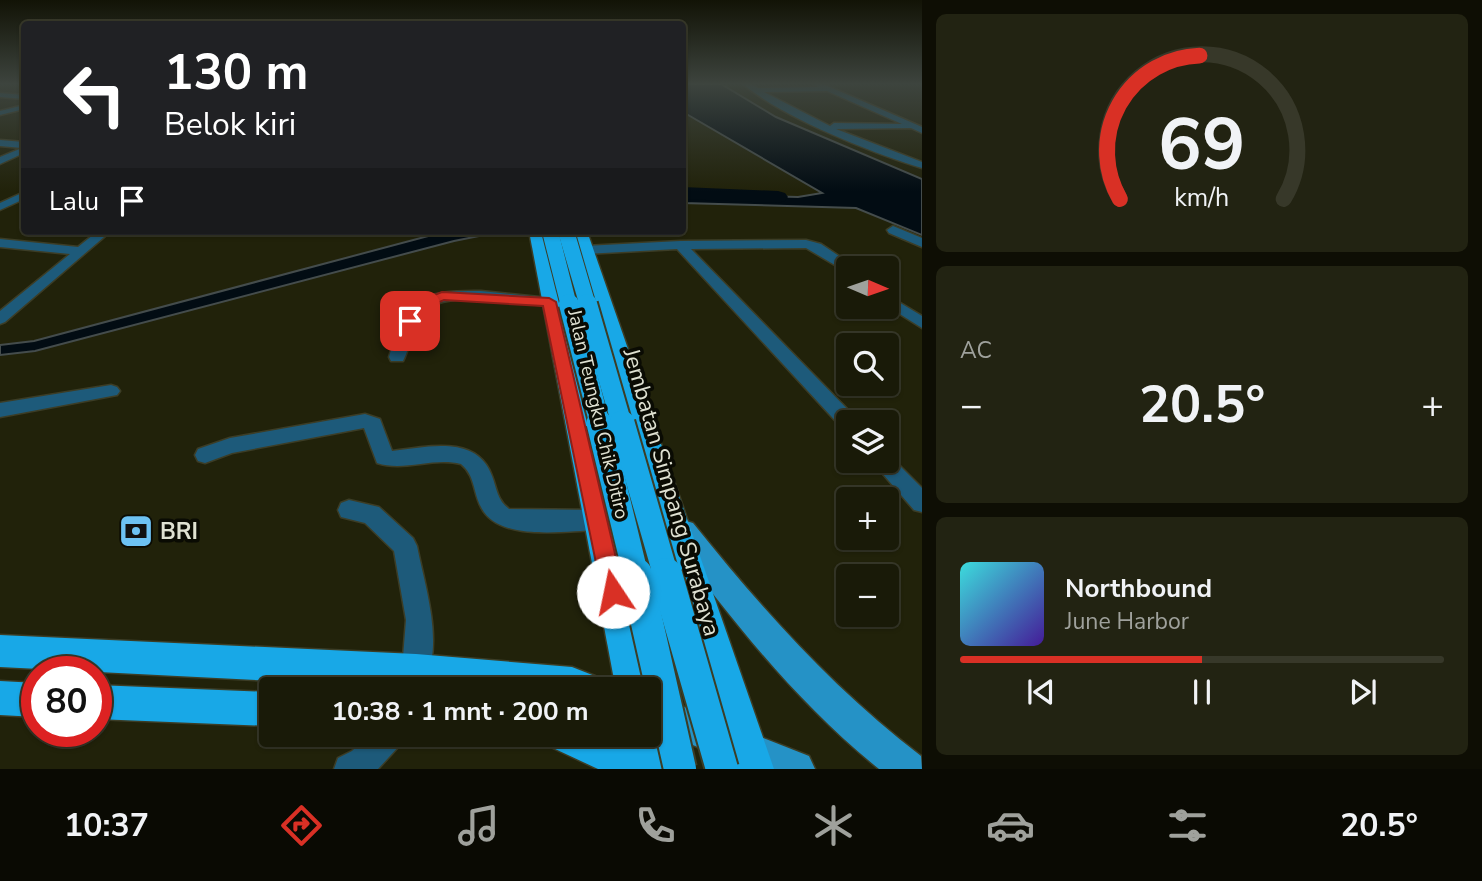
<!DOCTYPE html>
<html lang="id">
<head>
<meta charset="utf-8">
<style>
  :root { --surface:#191a08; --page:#222312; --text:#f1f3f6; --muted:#9fa19c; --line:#373829; --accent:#d93025 }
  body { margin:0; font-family:"Nunito Sans",sans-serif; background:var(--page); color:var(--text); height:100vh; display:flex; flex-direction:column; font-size:26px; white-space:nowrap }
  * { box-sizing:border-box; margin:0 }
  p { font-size:23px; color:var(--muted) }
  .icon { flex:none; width:38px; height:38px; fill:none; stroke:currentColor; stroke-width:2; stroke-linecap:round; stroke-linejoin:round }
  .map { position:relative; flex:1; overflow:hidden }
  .sheet { display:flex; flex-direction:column; gap:14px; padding:14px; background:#0e0e04; width:560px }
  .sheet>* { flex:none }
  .guide { position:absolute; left:21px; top:21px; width:665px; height:214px; border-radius:7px; box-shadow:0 2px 5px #0004,0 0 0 2px var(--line); background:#202124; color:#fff; overflow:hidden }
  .needle { width:46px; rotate:92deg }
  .buttons { position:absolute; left:836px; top:256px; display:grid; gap:14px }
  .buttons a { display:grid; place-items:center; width:63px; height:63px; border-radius:7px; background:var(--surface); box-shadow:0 2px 5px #0004,0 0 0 2px var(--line); font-size:35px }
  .speed { position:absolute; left:21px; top:656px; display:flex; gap:14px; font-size:35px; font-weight:700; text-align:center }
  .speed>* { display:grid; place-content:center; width:91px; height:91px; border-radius:50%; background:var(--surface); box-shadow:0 2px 5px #0004,0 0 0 2px var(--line); line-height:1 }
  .speed .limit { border:10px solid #d22; background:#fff; color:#111 }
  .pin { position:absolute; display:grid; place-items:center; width:60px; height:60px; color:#fff; margin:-30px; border-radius:14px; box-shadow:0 4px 10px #0006 }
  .me { position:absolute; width:77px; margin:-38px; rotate:349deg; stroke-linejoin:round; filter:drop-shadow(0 0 5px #0008) }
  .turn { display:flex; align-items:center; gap:24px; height:147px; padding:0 28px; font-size:32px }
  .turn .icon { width:91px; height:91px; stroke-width:2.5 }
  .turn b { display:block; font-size:49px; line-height:60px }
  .then { display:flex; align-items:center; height:66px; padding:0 28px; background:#0003; gap:14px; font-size:26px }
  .big { font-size:52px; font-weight:700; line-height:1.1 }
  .sheet .tile { flex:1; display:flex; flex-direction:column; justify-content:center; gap:10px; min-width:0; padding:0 24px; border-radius:10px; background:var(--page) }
  .sheet .dial { align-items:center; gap:0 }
  .dial svg { height:182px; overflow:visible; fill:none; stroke:var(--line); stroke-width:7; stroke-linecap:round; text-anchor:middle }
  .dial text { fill:var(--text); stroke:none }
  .song { display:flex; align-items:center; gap:21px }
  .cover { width:84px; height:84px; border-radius:10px; background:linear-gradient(135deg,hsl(180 70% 55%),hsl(260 70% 35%)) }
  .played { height:7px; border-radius:4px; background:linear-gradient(90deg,var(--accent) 50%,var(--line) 50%) }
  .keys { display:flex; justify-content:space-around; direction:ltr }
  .heat { display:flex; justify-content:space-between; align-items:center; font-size:38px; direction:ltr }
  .trip { position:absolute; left:259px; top:677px; width:402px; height:70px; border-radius:7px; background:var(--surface); box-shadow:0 2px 5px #0004,0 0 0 2px var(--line); font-weight:700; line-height:70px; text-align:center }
  .dock { display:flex; height:112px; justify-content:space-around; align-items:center; background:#0a0a03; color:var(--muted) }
  .dock .icon { width:49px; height:49px }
  .dock .selected { color:var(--accent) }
  .dock b { font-size:32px; color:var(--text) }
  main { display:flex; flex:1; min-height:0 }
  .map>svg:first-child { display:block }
  .water { fill:#020c13; stroke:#444c4c; stroke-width:2 }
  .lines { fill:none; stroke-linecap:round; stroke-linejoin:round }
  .river { fill:#020c13; fill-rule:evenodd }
  .street-casing { stroke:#3c3d26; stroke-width:3 }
  .primary-casing { stroke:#3c3d26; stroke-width:3 }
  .highway-casing { stroke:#3c3d26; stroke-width:3 }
  .street { fill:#1d5a7a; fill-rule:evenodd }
  .primary { fill:#2592c6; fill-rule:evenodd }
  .highway { fill:#18a8e7; fill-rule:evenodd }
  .highway-bridge-far3-casing { stroke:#3c3d26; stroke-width:18; stroke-linecap:butt }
  .highway-bridge-far2-casing { stroke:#3c3d26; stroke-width:24; stroke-linecap:butt }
  .highway-bridge-far1-casing { stroke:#3c3d26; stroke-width:29; stroke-linecap:butt }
  .highway-bridge-casing { stroke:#3c3d26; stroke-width:36; stroke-linecap:butt }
  .highway-bridge-far3 { stroke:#18a8e7; stroke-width:16 }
  .highway-bridge-far2 { stroke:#18a8e7; stroke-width:20 }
  .highway-bridge-far1 { stroke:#18a8e7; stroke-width:25 }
  .highway-bridge { stroke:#18a8e7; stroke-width:32 }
  .route { fill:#d93025; stroke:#8d1f18; stroke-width:2 }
  .labels { text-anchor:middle; stroke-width:7; stroke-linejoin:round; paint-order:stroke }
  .street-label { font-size:19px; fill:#dfe1d2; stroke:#0a0b03 }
  .near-street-label { font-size:23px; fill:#dfe1d2; stroke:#0a0b03 }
  .near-poi-label { font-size:23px; font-weight:bold; fill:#dfe1d2; stroke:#0a0b03; text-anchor:start }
</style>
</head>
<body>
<main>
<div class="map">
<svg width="922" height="769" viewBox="0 0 922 769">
  <rect width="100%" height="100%" fill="#21220a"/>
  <g class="water">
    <path d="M683 84H721L776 117 922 179V235L856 208 683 203V194L798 197 822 193 683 112Z"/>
    <path d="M447 231H504L454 241 35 351 0 355V345L34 341Z"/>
  </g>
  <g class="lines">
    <path class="river" d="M682 187 778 191 785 193 788 197 785 201 778 203 682 199Z"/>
    <g class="street-casing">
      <g id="street">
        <path d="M743 84H751L758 88 818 87 814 84H823L922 127V133L911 128 836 129 922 162V168C872 153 782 117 743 84ZM827 91 902 124 834 123 830 126 764 92Z"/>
        <path d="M0 93 24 95V99L0 97Z"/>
        <path d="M24 105V109L0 115V111Z"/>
        <path d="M0 140 24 142V153L0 164V157L22 148 0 146Z"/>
        <path d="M24 192V199L0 210V203Z"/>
        <path d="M893 226 922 238V247L889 233 887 230Z"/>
        <path d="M98 231H111L5 322 0 324V311L70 254 0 247V239L78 247Z"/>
        <path d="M806 240 821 244 857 268 845 271 806 248 691 249 856 418 858 422H849V430L842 428 677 249 585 254 579 250 585 246 680 241Z"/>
        <path d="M481 291 549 298 556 302 549 306C520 304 439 287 421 315 411 329 411 346 403 361H391L389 357C407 299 419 290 481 291Z"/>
        <path d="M887 295 922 316V328L887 306Z"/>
        <path d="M111 385 117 387 120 391 117 395 0 417V403Z"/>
        <path d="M365 414 380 419 392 451C427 447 477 434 492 476 497 489 497 500 509 509L598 510 606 513 609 520 606 527 598 530C564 531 498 542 481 507 473 492 475 475 461 464 433 457 404 472 377 463L364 428 232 453 205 463 198 461 195 455 198 449 230 438Z"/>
        <path d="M887 453 922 488V512L914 510 876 466 873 460H887Z"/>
        <path d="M349 500 379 507 413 538 417 546C425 587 443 639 426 680L416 684 406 680 402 670 406 620 394 551 365 523 341 517 338 510 341 503Z"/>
        <path d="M369 735H405L400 745 378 769H334L338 758 352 751Z"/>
      </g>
    </g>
    <g class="primary-casing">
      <g id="primary">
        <path d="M683 520 693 523C762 609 833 689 921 756L922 769H879C798 704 734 623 673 541L669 532 673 523Z"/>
        <path d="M649 693 809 756 815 769H751L649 727Z"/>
      </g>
    </g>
    <g class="highway-casing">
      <g id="highway">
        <path d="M529 231H543L650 690 649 692 616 690Z"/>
        <path d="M573 231H587L774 769H736Z"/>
        <path d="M0 635 416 654 572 667 600 678 605 690H449L0 667Z"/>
        <path d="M0 681 37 683V717L0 715Z"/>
        <path d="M96 685 271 692V726L96 719Z"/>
        <path d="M649 720 655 722 669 769H598L553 748 548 735H606L626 744 624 735H649Z"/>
      </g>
    </g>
    <use href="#street" class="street"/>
    <use href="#primary" class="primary"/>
    <use href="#highway" class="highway"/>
    <g class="highway-bridge-far3-casing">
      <g id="highway-bridge-far3">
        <path d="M550 231 569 306"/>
        <path d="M566 231 588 306"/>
      </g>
    </g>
    <g class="highway-bridge-far2-casing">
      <g id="highway-bridge-far2">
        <path d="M569 304 600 425"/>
        <path d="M587 304 622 425"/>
      </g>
    </g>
    <g class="highway-bridge-far1-casing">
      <g id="highway-bridge-far1">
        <path d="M599 423 636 576"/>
        <path d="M622 423 666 576"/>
      </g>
    </g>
    <g class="highway-bridge-casing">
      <g id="highway-bridge">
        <path d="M636 574 680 769"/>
        <path d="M666 574 722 769"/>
      </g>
    </g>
    <use href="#highway-bridge-far3" class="highway-bridge-far3"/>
    <use href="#highway-bridge-far2" class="highway-bridge-far2"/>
    <use href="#highway-bridge-far1" class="highway-bridge-far1"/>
    <use href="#highway-bridge" class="highway-bridge"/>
  </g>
  <linearGradient id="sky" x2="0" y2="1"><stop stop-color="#121306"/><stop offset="0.44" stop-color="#3d443e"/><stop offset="1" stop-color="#3d443e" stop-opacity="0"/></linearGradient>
  <rect width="922" height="191" fill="url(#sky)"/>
  <path class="route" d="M442 292 549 298 556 302 624 592 621 600 613 604 605 600 602 592 543 306 444 300 425 308 415 325H405L403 321 416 302Z"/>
  <defs>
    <g id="bank-square" transform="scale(1.75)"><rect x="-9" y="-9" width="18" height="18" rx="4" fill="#6dc2f3" stroke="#0a0b03"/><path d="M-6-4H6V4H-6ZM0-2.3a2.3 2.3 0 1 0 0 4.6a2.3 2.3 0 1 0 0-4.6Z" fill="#111"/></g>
  </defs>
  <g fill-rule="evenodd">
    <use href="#bank-square" x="136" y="531"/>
  </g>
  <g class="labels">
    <g class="street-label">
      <text transform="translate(599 414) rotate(77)" y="7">Jalan Teungku Chik Ditiro</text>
    </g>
    <g class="near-street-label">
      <text transform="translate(672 492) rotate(74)" y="8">Jembatan Simpang Surabaya</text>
    </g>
    <g class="near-poi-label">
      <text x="160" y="539">BRI</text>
    </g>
  </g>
</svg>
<div class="buttons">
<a><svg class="needle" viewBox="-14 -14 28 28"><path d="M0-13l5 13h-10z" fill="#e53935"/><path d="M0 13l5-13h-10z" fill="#9fa19c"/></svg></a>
<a><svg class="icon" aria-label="search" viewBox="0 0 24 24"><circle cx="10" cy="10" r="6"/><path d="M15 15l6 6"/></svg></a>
<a><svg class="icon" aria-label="layers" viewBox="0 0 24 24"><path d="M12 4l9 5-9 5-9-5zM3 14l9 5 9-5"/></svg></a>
<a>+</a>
<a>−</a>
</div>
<div class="speed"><div class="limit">80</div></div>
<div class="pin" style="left:410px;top:321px;background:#d93025"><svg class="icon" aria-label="arrive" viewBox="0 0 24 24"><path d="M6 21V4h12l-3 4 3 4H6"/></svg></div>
<svg class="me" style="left:613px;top:592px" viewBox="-20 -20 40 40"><circle r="19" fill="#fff"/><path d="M0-13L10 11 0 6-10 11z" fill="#d93025"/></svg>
<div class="trip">10:38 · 1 mnt · 200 m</div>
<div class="guide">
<div class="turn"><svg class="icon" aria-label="left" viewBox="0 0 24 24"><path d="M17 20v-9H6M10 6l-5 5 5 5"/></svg><div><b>130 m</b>Belok kiri</div></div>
<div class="then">Lalu<svg class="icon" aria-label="arrive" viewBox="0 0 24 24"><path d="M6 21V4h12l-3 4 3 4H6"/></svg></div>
</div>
</div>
<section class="sheet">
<div class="tile dial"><svg viewBox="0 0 100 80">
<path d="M14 69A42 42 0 1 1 86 69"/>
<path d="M14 69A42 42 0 0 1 49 6" stroke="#d93025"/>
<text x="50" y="56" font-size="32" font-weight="700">69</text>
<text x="50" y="72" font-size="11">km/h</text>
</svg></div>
<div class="tile"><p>AC</p>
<div class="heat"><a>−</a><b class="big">20.5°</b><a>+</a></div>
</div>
<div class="tile">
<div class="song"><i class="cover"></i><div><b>Northbound</b><p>June Harbor</p></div></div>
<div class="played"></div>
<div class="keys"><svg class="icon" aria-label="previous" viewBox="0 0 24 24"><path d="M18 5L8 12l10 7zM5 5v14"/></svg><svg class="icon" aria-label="pause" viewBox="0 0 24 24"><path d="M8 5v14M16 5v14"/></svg><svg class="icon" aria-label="next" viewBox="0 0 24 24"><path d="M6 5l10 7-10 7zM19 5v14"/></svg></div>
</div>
</section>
</main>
<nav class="dock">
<b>10:37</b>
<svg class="icon selected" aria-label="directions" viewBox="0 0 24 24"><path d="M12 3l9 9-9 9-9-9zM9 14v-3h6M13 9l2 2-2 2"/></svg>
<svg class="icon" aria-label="music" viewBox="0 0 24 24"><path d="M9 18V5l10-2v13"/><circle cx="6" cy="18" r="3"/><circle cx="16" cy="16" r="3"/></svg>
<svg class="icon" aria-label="phone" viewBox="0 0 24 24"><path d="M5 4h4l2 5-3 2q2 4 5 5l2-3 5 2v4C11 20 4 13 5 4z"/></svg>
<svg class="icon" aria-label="climate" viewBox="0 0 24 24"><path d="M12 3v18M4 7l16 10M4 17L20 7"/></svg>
<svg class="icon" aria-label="car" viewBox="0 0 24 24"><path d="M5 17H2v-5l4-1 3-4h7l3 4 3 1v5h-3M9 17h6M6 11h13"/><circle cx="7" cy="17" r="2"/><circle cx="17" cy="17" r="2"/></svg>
<svg class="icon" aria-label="filters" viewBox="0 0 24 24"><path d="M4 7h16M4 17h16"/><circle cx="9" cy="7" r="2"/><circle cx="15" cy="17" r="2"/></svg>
<b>20.5°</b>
</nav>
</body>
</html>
